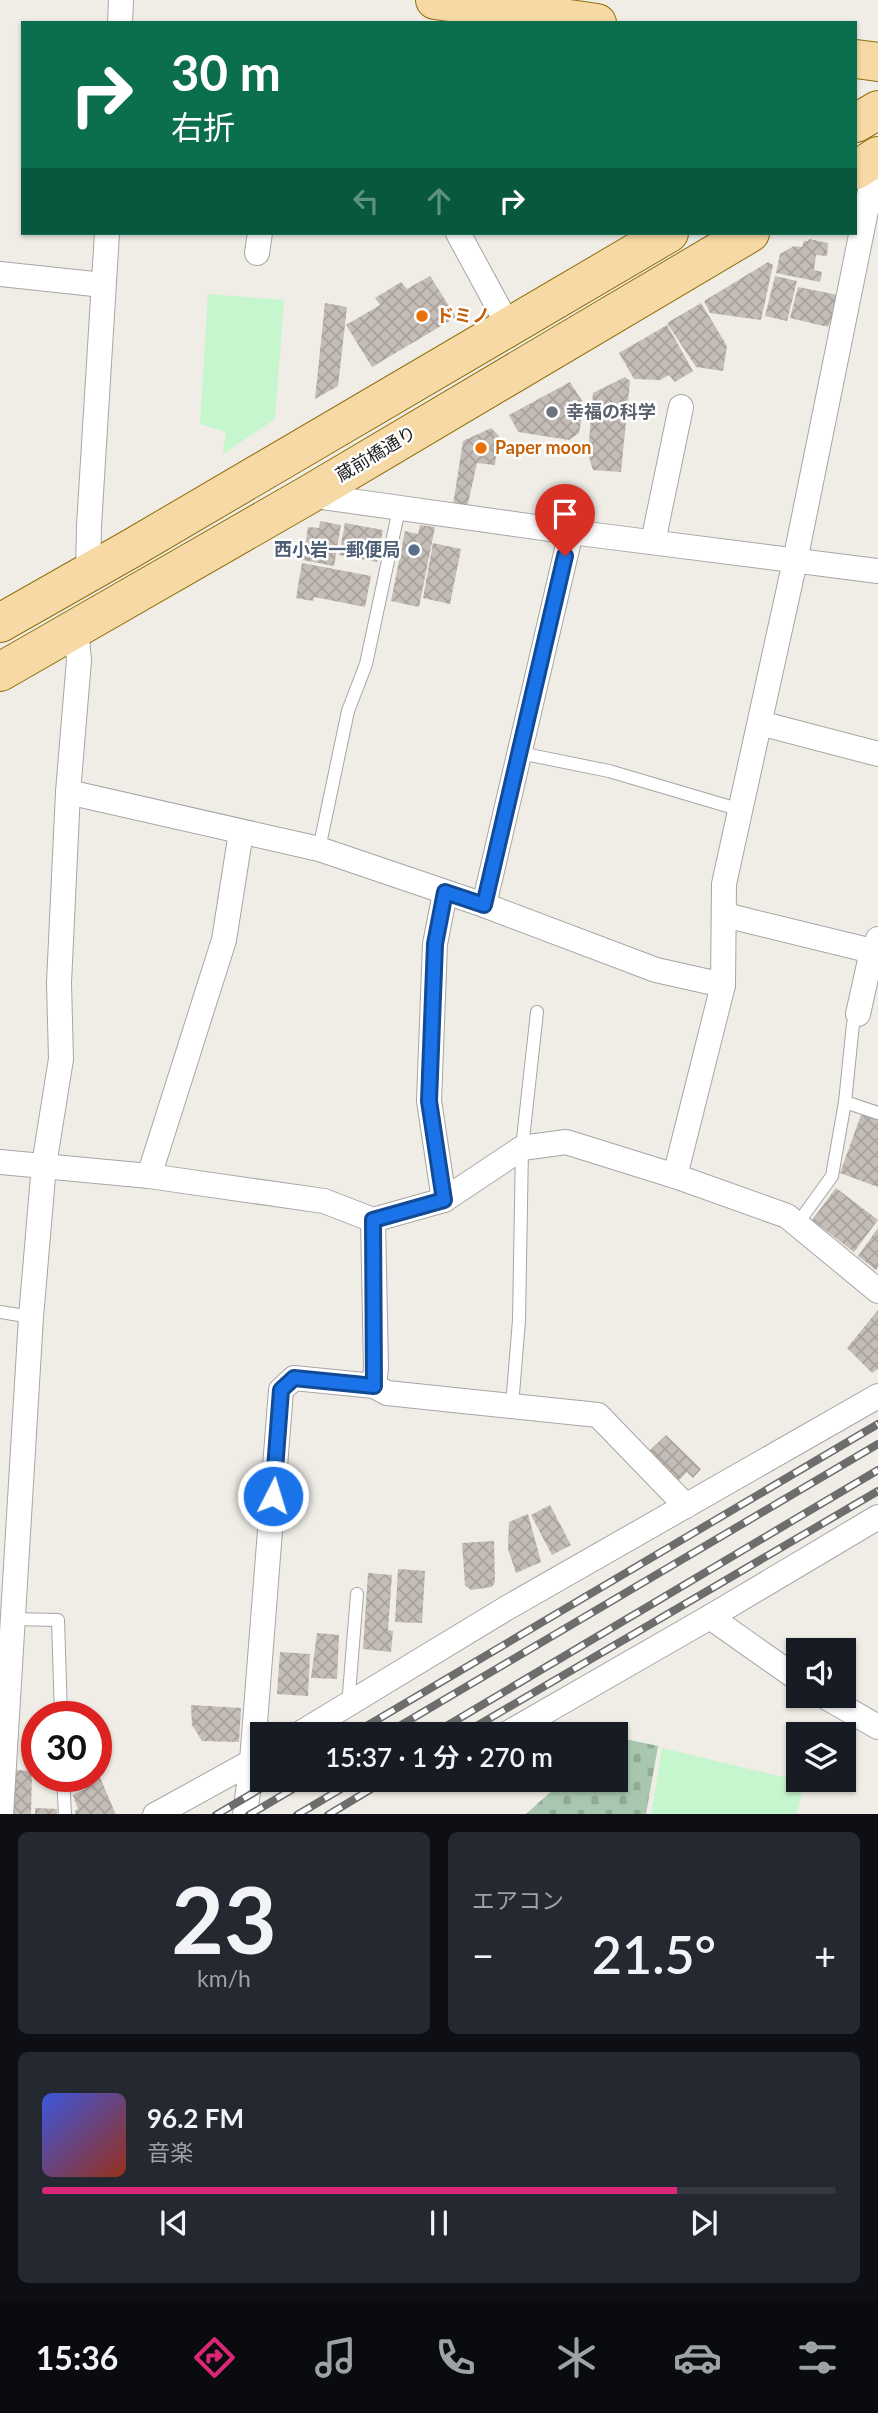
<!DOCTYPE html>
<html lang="ja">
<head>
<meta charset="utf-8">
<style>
  :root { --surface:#171b24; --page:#242831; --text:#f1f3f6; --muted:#9ea1a6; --line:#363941; --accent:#db2777 }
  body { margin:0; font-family:Lato,"Noto Sans JP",sans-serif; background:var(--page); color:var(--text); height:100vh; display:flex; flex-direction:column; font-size:26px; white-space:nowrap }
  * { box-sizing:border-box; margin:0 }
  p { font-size:23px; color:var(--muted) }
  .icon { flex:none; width:38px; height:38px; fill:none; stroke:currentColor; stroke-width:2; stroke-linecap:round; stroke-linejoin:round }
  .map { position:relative; height:1814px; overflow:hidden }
  .drawer { display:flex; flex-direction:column; gap:18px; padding:18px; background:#0d0f14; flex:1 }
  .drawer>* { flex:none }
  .top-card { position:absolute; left:21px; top:21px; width:836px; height:214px; border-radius:0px; box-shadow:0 2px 5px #0004; background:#0b6e4f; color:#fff; overflow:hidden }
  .buttons { position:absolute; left:786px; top:1638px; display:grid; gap:14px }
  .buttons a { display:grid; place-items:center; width:70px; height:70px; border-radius:0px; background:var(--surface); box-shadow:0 2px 5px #0004; font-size:35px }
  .speed { position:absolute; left:21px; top:1701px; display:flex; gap:14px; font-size:35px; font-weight:700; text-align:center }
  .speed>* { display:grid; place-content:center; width:91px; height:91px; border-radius:50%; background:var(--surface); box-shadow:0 2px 5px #0004; line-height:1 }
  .speed .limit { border:10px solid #d22; background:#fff; color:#111 }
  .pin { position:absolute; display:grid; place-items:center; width:60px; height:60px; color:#fff; margin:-72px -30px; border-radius:50% 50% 50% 0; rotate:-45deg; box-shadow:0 0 7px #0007 }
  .pin .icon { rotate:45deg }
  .me { position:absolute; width:77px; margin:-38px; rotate:5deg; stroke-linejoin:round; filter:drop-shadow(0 0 5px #0008) }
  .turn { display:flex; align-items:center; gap:24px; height:147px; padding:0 35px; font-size:32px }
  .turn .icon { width:91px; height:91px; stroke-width:2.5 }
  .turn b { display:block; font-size:49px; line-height:60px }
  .lanes { display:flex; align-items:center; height:66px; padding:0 35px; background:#0003; justify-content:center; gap:35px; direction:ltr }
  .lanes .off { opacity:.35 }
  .big { font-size:52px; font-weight:600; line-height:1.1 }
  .drawer .widget { flex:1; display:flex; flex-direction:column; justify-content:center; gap:10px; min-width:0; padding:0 24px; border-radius:10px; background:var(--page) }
  .drawer .dial { align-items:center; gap:0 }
  .dial b { font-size:91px; line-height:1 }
  .song { display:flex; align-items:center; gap:21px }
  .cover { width:84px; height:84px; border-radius:10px; background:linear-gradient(135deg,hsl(230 70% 55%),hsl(10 70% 35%)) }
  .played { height:7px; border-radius:4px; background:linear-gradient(90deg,var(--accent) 80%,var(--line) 80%) }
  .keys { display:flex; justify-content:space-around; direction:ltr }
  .heat { display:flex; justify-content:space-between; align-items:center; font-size:38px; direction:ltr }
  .drawer .tiles { flex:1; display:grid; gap:18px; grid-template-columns:1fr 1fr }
  .widget:last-child { grid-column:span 2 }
  .trip { position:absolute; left:250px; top:1722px; width:378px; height:70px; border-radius:0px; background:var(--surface); box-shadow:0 2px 5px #0004; font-weight:600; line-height:70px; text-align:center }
  .tabs { display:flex; height:112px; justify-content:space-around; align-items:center; background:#090b0e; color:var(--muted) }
  .tabs .icon { width:49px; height:49px }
  .tabs .current { color:var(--accent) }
  .tabs b { font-size:32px; color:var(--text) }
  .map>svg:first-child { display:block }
  .cemetery { fill:url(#cemetery-stones) }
  .park { fill:#c6f6ce }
  .building { fill:url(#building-cross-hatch) }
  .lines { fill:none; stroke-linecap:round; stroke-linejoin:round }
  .lane-casing { stroke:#a6a6a6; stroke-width:14 }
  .street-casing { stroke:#a6a6a6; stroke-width:26 }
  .primary-casing { stroke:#926e09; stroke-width:40 }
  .lane { stroke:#fff; stroke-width:12 }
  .street { stroke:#fff; stroke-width:24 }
  .primary { stroke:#f6d9a4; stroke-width:38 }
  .rail-casing { stroke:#6d6d6d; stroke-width:8 }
  .rail { stroke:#fff; stroke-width:5; stroke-dasharray:16; stroke-linecap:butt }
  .route-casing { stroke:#114b97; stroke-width:18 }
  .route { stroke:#1a73e8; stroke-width:12 }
  .food-dot { fill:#e8710a; stroke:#fff; stroke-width:2.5 }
  .worship-dot { fill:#6b7280; stroke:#fff; stroke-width:2.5 }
  .service-dot { fill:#5c6f8a; stroke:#fff; stroke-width:2.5 }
  .labels { text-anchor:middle; stroke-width:5; stroke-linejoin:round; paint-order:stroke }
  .food-label { font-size:18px; font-weight:bold; fill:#c56008; stroke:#fff; text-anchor:start }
  .worship-label { font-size:18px; font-weight:bold; fill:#5b616d; stroke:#fff; text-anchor:start }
  .street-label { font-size:18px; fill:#1f1f1f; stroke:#fff }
  .service-label { font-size:18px; font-weight:bold; fill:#4e5e75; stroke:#fff; text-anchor:end }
</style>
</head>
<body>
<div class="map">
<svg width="878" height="1815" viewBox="0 0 878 1815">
  <defs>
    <pattern id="cemetery-stones" width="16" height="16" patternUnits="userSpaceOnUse" patternTransform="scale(1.75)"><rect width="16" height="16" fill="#a9c7af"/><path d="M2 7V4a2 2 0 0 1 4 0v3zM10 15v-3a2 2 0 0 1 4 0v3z" fill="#91aa96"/></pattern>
    <pattern id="building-cross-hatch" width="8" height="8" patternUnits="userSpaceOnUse" patternTransform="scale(1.75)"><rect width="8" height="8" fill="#c4bcb6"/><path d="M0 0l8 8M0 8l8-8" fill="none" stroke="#a8a19c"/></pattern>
  </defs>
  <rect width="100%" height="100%" fill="#efede6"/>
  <path class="cemetery" d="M616 1737 658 1746 646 1814H526L564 1780H616Z"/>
  <g class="park">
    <path d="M208 294 284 300 275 419 223 454 226 432 200 424Z"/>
    <path d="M662 1748 804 1782 797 1814H651Z"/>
  </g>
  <g class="building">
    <path d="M809 239 828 243 827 256 816 255 814 270 822 272 820 282 776 273 780 254 794 246 802 247 804 241H808Z"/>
    <path d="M768 262 773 265 761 320 710 313 704 301Z"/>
    <path d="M430 276 456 317 372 367 346 325 380 305 375 298 401 282 407 289Z"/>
    <path d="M775 276 797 281 787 321 765 316Z"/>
    <path d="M798 287 838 295 831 324 829 323 828 327 790 318Z"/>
    <path d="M325 303 347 307 338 386 315 399Z"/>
    <path d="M701 303 727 346 723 371 696 367 667 323Z"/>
    <path d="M667 325 693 371 675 382 669 375 660 380 634 379 619 353Z"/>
    <path d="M625 377 630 381 621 472 593 470 588 454 593 393Z"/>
    <path d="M570 382 584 404 579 433 569 440 518 432 509 415Z"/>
    <path d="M491 428 499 436 495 465 477 463 467 508 453 505 463 441Z"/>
    <path d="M320 521 341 525 334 566 303 560 308 527 319 528Z"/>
    <path d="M345 523 383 530 377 562 339 555Z"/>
    <path d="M420 525 435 527 419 607 391 601 405 531 418 534Z"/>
    <path d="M433 543 461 549 450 604 423 598Z"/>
    <path d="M302 563 371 576 365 607 314 597 313 601 296 598Z"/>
    <path d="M862 1112 878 1118V1187L840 1173Z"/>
    <path d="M836 1188 878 1220 854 1252 812 1220Z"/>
    <path d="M878 1228V1267L876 1270 858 1256Z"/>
    <path d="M878 1310V1369L872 1373 847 1348Z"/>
    <path d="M666 1435 701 1469 693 1478 687 1472 677 1482 647 1453Z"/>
    <path d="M550 1505 571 1545 552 1555 531 1515Z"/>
    <path d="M528 1514 541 1562 516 1573 508 1549 509 1522Z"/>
    <path d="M494 1541 495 1582 492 1587 471 1590 465 1585 462 1543Z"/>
    <path d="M398 1569 425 1571 422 1623 395 1622Z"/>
    <path d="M368 1573 392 1575 388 1630 393 1631 391 1652 363 1649Z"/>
    <path d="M317 1633 339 1635 337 1679 311 1678Z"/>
    <path d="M280 1652 310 1654 308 1696 277 1694Z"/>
    <path d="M191 1705 241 1708 239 1742 202 1741 192 1725Z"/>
    <path d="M96 1768 116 1815H76L75 1811 78 1809 73 1795 85 1789 80 1776H96Z"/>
    <path d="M15 1770 32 1771 31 1815H13Z"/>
    <path d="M35 1808 57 1809V1815H35Z"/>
  </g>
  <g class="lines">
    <g class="lane-casing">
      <g id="lane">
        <path d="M520 753 609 771 741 810"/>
        <path d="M319 849 348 711 366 664 399 509"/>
        <path d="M845 1102 878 1113"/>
        <path d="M798 1223 832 1176 845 1102 853 1024 858 1014"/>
        <path d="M0 1312 31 1317"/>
        <path d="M512 1406 519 1320 522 1148 537 1012"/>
        <path d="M13 1619 58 1620 61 1717"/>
        <path d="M348 1706 357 1594"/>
        <path d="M63 1776 65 1815"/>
      </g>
    </g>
    <g class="street-casing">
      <g id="street">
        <path d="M120 23 121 0"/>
        <path d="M458 233 509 327"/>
        <path d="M257 253 260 233"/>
        <path d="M0 274 103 285"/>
        <path d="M308 495 571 532 878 571"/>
        <path d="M653 542 681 407"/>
        <path d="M88 573 89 526 107 233"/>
        <path d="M760 723 878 754"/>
        <path d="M68 792 319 849 484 905 656 970 723 985"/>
        <path d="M484 905 571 532"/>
        <path d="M725 915 872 951"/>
        <path d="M858 1014 872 951 878 939"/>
        <path d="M0 1162 149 1176 324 1201 373 1220 444 1200 522 1148 566 1142 675 1176 787 1216 878 1291"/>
        <path d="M149 1176 224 940 241 832"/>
        <path d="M675 1176 723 985 724 884 795 561 870 191 867 163"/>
        <path d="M444 1200 429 1101 435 944 445 893"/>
        <path d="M373 1220 376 1368 374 1386"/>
        <path d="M710 1617 798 1679"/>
        <path d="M824 1696 878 1727"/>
        <path d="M508 1733 710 1617 878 1517"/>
        <path d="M299 1734 505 1609 878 1396"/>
        <path d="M1 1815 31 1317 44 1165 61 1059 59 983 68 792 79 660 76 629"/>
        <path d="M155 1815 262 1756"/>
        <path d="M245 1815 252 1761 281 1390 294 1378 374 1386 387 1393 598 1415 686 1506"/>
      </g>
    </g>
    <g class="primary-casing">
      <g id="primary">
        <path d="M435 0 597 23"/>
        <path d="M856 59 878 62"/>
        <path d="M856 123 878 110"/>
        <path d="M856 170 878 156"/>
        <path d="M0 623 132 548 669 233"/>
        <path d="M0 672 308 495 750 233"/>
      </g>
    </g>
    <use href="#lane" class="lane"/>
    <use href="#street" class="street"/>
    <use href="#primary" class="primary"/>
    <g class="rail-casing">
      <g id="rail">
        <path d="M353 1734 878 1424"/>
        <path d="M386 1734 878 1444"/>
        <path d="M433 1734 878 1470"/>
        <path d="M463 1734 878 1491"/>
        <path d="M216 1815 275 1780"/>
        <path d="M249 1815 308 1780"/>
        <path d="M297 1815 356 1780"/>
        <path d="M328 1815 386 1780"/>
      </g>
    </g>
    <use href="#rail" class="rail"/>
  </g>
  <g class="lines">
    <g class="route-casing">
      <path id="route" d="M273 1496 281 1390 294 1378 374 1386 373 1220 444 1200 429 1101 435 944 445 892 484 905 565 556"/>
    </g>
    <use href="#route" class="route"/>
  </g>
  <g class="food-dot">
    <circle cx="422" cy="316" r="7"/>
    <circle cx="481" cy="448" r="7"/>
  </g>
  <circle class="worship-dot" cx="552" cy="412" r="7"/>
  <circle class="service-dot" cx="414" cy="550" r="7"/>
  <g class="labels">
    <g class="food-label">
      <text x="436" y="322">ドミノ</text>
      <text x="495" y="454">Paper moon</text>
    </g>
    <g class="worship-label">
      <text x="566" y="418">幸福の科学</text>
    </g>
    <g class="street-label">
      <text transform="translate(376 454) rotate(-31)" y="6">蔵前橋通り</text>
    </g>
    <g class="service-label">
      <text x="400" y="556">西小岩一郵便局</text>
    </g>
  </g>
</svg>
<div class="buttons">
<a><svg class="icon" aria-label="sound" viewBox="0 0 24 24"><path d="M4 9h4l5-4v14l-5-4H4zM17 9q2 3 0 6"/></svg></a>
<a><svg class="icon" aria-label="layers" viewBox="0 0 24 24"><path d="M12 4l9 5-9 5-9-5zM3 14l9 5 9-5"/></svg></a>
</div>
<div class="speed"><div class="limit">30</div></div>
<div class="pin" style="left:565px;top:556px;background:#d93025"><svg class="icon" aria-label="arrive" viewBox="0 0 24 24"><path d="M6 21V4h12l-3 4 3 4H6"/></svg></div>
<svg class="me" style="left:273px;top:1496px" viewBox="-20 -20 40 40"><circle r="17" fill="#1a73e8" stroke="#fff" stroke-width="3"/><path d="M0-11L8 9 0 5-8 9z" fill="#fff"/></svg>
<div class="trip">15:37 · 1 分 · 270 m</div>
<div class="top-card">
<div class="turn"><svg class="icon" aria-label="right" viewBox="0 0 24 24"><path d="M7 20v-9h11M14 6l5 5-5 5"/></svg><div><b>30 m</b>右折</div></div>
<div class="lanes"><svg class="icon off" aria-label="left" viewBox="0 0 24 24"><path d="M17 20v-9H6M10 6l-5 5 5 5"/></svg><svg class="icon off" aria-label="ahead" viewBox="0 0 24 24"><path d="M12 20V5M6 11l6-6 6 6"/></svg><svg class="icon" aria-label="right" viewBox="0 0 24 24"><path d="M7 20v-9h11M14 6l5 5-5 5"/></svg></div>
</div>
</div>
<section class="drawer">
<div class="tiles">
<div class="widget dial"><b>23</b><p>km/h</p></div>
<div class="widget"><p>エアコン</p>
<div class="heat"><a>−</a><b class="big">21.5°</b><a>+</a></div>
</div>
<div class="widget">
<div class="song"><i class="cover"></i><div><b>96.2 FM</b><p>音楽</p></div></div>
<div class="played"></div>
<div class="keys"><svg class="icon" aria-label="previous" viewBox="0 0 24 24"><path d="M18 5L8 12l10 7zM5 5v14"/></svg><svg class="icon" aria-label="pause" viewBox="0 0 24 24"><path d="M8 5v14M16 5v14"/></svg><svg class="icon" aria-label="next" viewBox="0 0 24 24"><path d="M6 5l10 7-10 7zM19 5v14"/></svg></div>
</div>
</div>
</section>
<nav class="tabs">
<b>15:36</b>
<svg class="icon current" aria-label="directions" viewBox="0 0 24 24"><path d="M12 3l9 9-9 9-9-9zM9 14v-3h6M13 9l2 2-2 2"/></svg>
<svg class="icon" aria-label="music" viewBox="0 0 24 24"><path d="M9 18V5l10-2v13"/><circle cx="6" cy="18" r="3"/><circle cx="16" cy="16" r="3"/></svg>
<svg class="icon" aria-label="phone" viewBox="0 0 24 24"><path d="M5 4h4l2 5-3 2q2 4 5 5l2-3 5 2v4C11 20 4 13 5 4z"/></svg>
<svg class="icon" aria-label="climate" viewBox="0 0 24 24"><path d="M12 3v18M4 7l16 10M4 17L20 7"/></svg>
<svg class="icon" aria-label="car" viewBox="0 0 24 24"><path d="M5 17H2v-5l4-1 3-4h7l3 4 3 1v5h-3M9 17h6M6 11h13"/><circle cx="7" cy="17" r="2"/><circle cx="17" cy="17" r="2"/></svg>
<svg class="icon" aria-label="filters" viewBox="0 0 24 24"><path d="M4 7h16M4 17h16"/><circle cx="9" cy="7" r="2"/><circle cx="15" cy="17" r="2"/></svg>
</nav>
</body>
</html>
